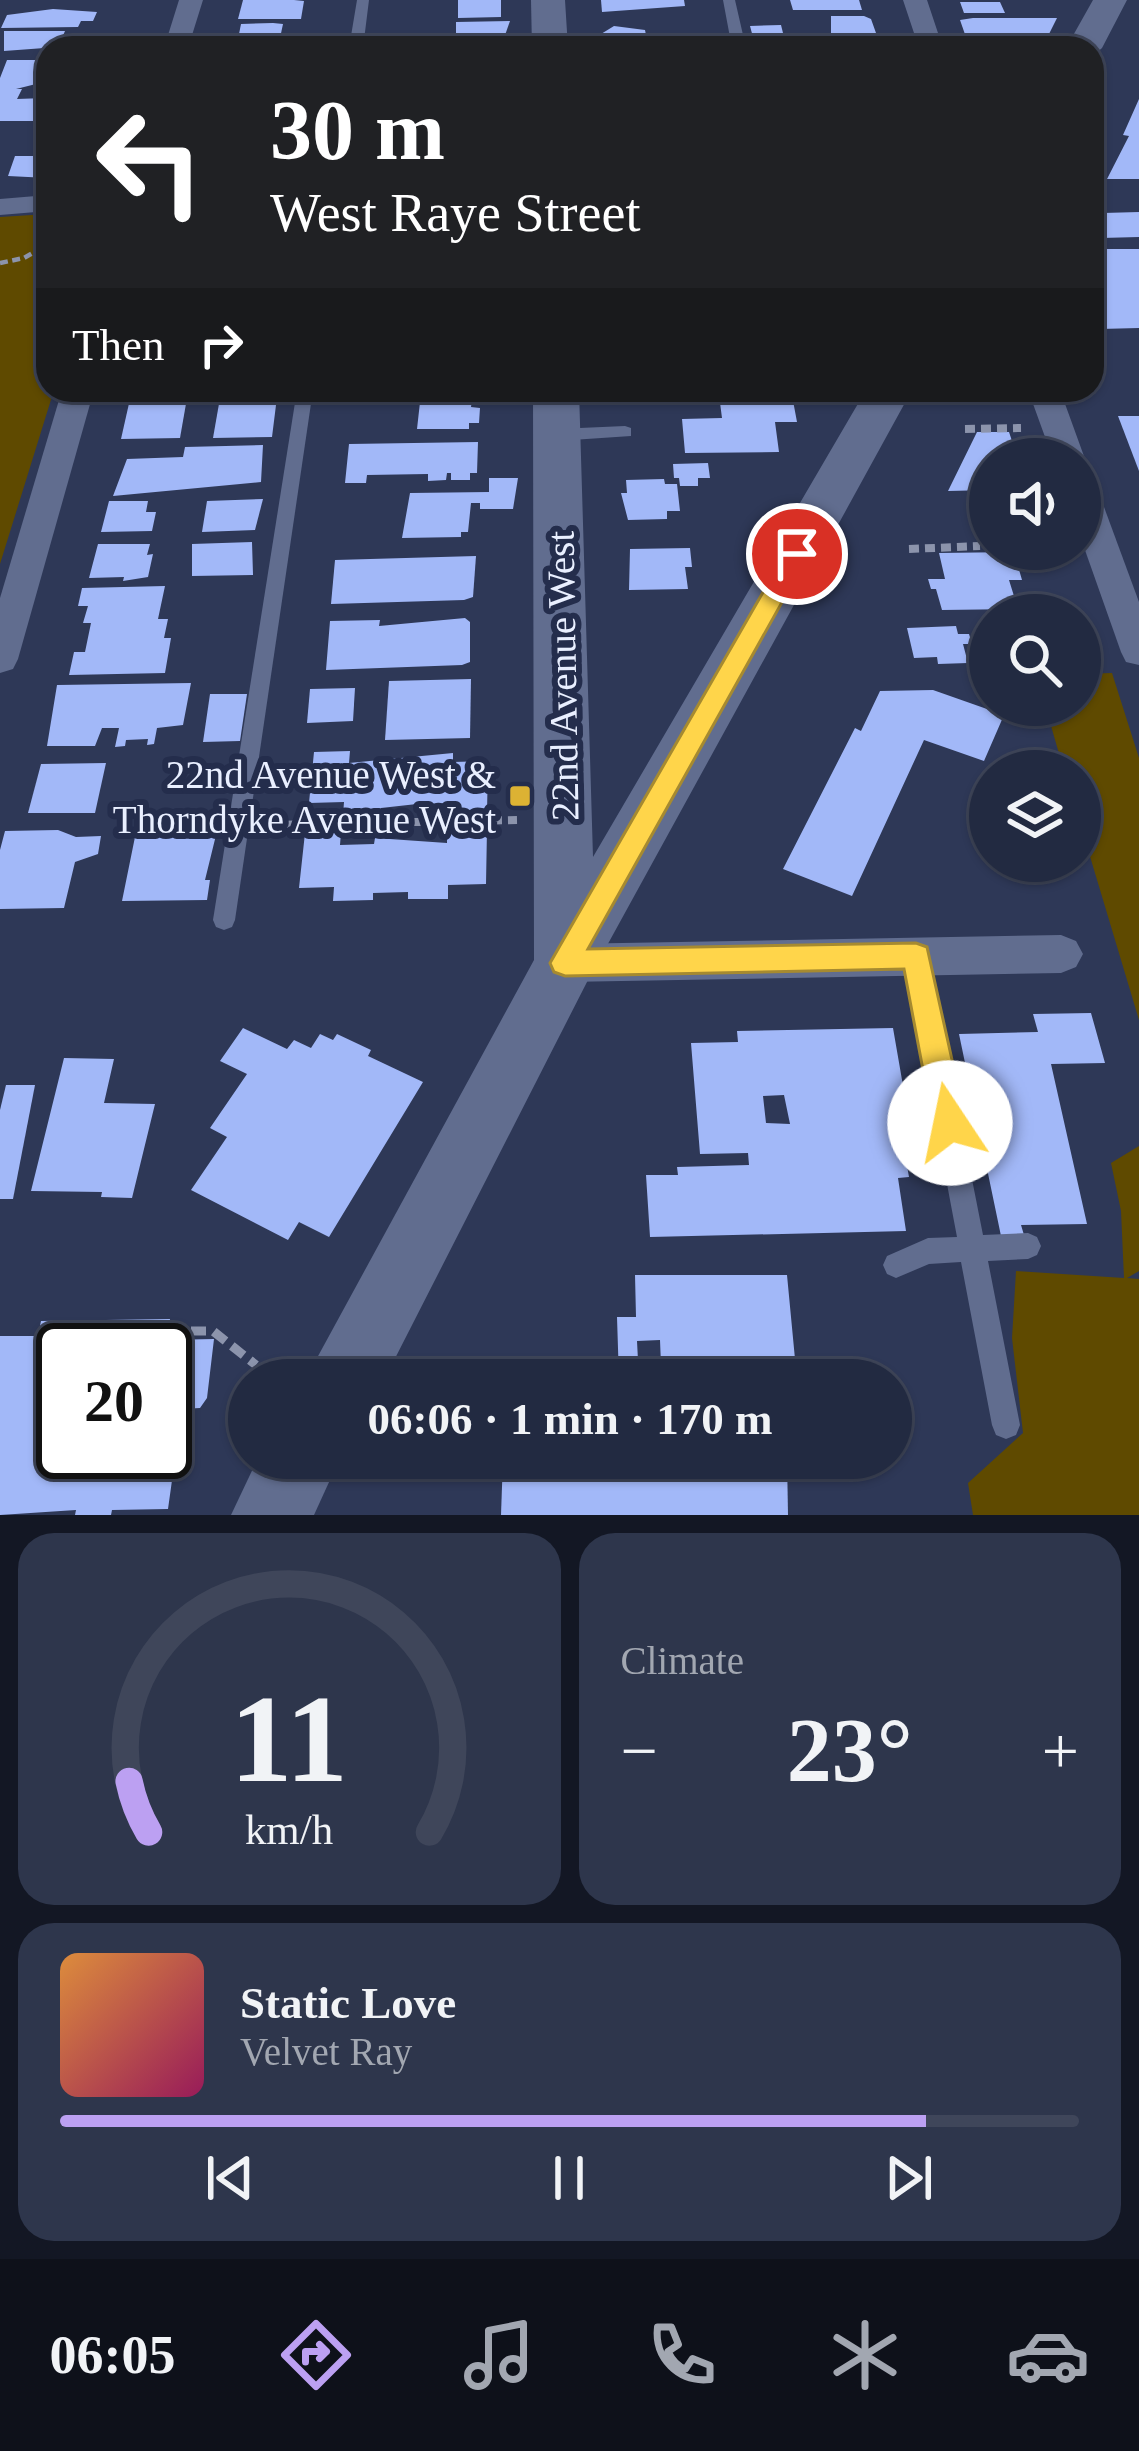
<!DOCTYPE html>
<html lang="en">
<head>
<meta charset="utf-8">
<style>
  :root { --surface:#222a41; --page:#2e364c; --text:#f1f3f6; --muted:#a2a7b1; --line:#3f465a; --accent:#bca0f2 }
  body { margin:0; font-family:Georgia,serif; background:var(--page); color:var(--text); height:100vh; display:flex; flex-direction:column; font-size:45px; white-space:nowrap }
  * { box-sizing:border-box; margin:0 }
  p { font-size:39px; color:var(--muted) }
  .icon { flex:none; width:66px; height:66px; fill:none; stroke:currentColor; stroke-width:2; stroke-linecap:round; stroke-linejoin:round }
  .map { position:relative; height:1515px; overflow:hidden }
  .drawer { display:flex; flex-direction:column; gap:18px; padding:18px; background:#131724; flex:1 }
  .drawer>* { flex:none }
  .banner { position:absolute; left:36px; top:36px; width:1068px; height:366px; border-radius:36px; box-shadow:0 3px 9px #0004,0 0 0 3px var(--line); background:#202124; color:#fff; overflow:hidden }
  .controls { position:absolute; left:969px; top:438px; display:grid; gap:24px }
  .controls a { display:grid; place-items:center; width:132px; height:132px; border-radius:50%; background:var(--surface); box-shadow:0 3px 9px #0004,0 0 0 3px var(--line); font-size:60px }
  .speed { position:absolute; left:36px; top:1323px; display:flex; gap:24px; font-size:60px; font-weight:700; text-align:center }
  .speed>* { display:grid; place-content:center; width:156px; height:156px; border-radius:50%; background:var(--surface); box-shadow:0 3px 9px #0004,0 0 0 3px var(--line); line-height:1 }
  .speed .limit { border:6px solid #111; border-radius:18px; background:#fff; color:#111 }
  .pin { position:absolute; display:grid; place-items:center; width:102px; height:102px; color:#fff; margin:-51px; border:6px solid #fff; border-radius:50%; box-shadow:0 3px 12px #0007 }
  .me { position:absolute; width:132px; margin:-66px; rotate:349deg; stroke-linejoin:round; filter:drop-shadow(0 0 9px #0008) }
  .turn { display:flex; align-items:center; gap:42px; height:252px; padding:0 36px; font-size:54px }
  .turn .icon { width:156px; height:156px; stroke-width:2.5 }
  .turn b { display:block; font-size:84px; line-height:102px }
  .then { display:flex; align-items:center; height:114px; padding:0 36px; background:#0003; gap:24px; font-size:45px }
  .big { font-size:90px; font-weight:700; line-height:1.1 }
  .drawer .card { flex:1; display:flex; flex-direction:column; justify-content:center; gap:18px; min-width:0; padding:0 42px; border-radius:36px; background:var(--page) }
  .drawer .dial { align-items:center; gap:0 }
  .dial svg { height:312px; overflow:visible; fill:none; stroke:var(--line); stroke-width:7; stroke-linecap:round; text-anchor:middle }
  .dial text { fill:var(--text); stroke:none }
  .song { display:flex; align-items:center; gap:36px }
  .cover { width:144px; height:144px; border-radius:18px; background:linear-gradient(135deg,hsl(30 70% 55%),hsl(330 70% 35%)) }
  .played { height:12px; border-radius:6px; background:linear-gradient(90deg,var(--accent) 85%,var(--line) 85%) }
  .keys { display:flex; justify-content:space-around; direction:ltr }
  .heat { display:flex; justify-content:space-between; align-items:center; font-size:66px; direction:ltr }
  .drawer .tiles { flex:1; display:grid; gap:18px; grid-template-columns:1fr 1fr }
  .card:last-child { grid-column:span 2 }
  .trip { position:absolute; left:228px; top:1359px; width:684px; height:120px; border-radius:60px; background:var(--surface); box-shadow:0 3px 9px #0004,0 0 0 3px var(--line); font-weight:700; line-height:120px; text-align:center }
  .tab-bar { display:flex; height:192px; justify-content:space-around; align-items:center; background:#0e111a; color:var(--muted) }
  .tab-bar .icon { width:84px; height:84px }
  .tab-bar .selected { color:var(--accent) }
  .tab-bar b { font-size:54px; color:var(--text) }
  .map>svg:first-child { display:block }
  .green { fill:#5f4a00 }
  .building { fill:#a2b8f8; fill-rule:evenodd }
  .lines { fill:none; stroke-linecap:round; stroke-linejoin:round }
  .path-far2 { stroke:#8c94ac; stroke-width:4.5; stroke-dasharray:8 4.5; stroke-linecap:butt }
  .path-far1 { stroke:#8c94ac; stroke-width:8; stroke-dasharray:10 6; stroke-linecap:butt }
  .path { stroke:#8c94ac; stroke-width:9; stroke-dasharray:15 8; stroke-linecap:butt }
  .lane { fill:#616d8f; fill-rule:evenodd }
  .street { fill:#616d8f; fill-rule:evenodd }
  .secondary { fill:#616d8f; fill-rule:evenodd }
  .route { fill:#ffd54a; stroke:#a68a30; stroke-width:3 }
  .poi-dot { fill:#dcb233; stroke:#242d4c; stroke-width:4.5 }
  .labels { text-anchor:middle; stroke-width:12; stroke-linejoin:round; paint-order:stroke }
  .street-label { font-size:39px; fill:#e9efff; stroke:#242d4c }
  .poi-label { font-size:39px; fill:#e9efff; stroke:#242d4c; text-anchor:end }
</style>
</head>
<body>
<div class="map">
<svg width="1139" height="1515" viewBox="0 0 1139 1515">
  <rect width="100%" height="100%" fill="#2e3857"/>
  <g class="green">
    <path d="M48 214V390H54L0 564V217Z"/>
    <path d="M1112 673 1139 758V1020L1080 823V771H1064L1045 705H1080V674Z"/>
    <path d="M1139 1146V1271L1127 1278 1139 1279V1515H973L968 1483 1023 1433 1012 1338 1016 1271 1124 1278 1121 1211 1111 1163Z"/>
  </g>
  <g class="building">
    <path d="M243 0H294L304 1 301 19H238Z"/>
    <path d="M458 0H501V17L458 18Z"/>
    <path d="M601 0H684L685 6 602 12Z"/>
    <path d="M790 0H859L862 10H793Z"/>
    <path d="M960 2H1000L1005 13H964Z"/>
    <path d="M53 9 97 12 93 21H81L78 27 1 28 7 15Z"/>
    <path d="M831 16H864L871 19 876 33H870L872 39H838L831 34Z"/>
    <path d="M973 18H1057L1046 40 968 43 960 20Z"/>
    <path d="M510 21 504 38 456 39V22Z"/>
    <path d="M241 24 273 23 283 24 280 38 237 44Z"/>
    <path d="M781 25 785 41H754L750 26Z"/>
    <path d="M614 26 645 30 646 35H655L656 43 601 41V34Z"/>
    <path d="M4 31H65L58 47 4 51Z"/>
    <path d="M7 60H48V81L16 89H22L17 99 45 98 36 121H0V78Z"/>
    <path d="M1139 99V179H1107L1129 136 1123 135Z"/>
    <path d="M15 156H48V178L8 176Z"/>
    <path d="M1139 212V237L1101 238 1095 227 1104 226 1103 213Z"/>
    <path d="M1098 249H1139V328L1100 329 1092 319V267H1106Z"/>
    <path d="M714 390H791L797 422H775L779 452 685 453 682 419 722 418 719 395Z"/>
    <path d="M277 397 272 437 213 438 220 398Z"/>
    <path d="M187 398 180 438 121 439 130 399Z"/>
    <path d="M472 400 471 407 480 408 479 423H469V429H417L420 402Z"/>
    <path d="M1118 416H1139V471Z"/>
    <path d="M977 432H1009L1018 459H990V490L948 491Z"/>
    <path d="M478 442 477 473H470V480H451V473H447L446 480 428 481V474L367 475 366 483H345L349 444Z"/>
    <path d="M263 445 261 482 113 496 127 459 183 457 185 447Z"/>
    <path d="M708 463 710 478H698V486H680L679 478H674L673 464Z"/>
    <path d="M489 478H518L513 509H480V503H471L468 532H461V537L402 538 410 493 489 492Z"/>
    <path d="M664 479 665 484H677L680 511H667V519L628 520 621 493H627L626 480Z"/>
    <path d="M263 499 255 530 202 532 207 501Z"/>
    <path d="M109 501H148L146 512H156L152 531 101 532Z"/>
    <path d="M252 542 253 575 192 576V544Z"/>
    <path d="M98 544H150L147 555 153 554 148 577 123 581 124 577 89 578Z"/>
    <path d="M690 548 692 567H685L688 589 629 590 630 549Z"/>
    <path d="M1014 552 1022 580H1009L1018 609 942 610 936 589H931L928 579H945L939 553Z"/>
    <path d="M476 556 473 597 464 600 331 604 335 560Z"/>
    <path d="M165 586 158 619H168L164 638H171L165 673 69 675 74 652H85L91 623H83L88 606H78L82 588Z"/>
    <path d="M465 618 470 622V662L462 665 326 670 330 621 380 620 379 626Z"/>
    <path d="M956 626 958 634H969L972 644H963L968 663 938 664 937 657 914 658 907 628Z"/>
    <path d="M471 679 470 738 385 740 389 681Z"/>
    <path d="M191 683 183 725 157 728 154 744 147 745 148 739 126 740 125 746 115 747 119 728H102L95 746H47L57 685Z"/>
    <path d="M355 688 353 721 307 723 310 689Z"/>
    <path d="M933 690 1004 715 984 761 924 740 852 896 783 869 855 728 861 731 880 691Z"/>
    <path d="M210 694H247L240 741 203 742Z"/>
    <path d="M350 751 349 763 453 753V762L488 761 487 813H449L450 803 417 804 381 808 380 814 343 815 344 802 309 803 314 752Z"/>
    <path d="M106 763 95 813H28L41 764Z"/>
    <path d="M487 829 486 884 448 885V899H408V892L373 893V900L333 901 334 887 299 888 305 833 341 832 340 845 374 844 375 838 447 843V830Z"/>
    <path d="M58 830 76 837 101 836 98 854 75 862 64 908 0 909V850L5 831Z"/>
    <path d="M217 831 205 880H210L207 900 122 901 136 832Z"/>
    <path d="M1091 1013 1105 1063 1051 1064 1087 1224 1021 1225 1024 1235 1001 1236 959 1034 1038 1032 1033 1014Z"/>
    <path d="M243 1028 287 1049 294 1040 311 1048 320 1034 333 1040 337 1034 371 1050 368 1056 423 1082 329 1237 299 1222 288 1240 191 1190 227 1137 210 1128 247 1074 220 1061Z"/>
    <path d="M893 1028 910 1126H900L909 1177 898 1178 906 1231 650 1237 646 1175H678L677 1167 749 1165 748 1153 700 1154 691 1043 738 1042 737 1031ZM784 1095 790 1124 766 1123 763 1096Z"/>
    <path d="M64 1058 114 1059 104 1103 155 1104 132 1198 101 1197 102 1192 31 1191Z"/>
    <path d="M6 1085H35L13 1199H0V1110Z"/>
    <path d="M635 1275H787L797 1380H668L667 1365H661L660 1340 637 1341 639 1380H619L617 1317H636Z"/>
    <path d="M170 1319 167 1340 214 1339 207 1398 200 1408 182 1409 168 1509 112 1510 111 1515H75L76 1510 0 1515V1336H38L41 1321ZM63 1350H165V1452H63Z"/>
    <path d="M503 1458H787L788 1515H501Z"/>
  </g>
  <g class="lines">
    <g class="path-far2">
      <path d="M1092 162 1101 164"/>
      <path d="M0 263 24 258 48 244"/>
    </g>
    <g class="path-far1">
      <path d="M965 429 1021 428"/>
      <path d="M909 549 980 546"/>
      <path d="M268 825 517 820"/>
    </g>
    <path class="path" d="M168 1331H213L256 1365"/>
    <g class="lane">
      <path d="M357 0H369L363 48H349Z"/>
      <path d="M723 0H735L746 48H732Z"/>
      <path d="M297 390H313L235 920 232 927 224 930 216 927 213 920Z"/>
      <path d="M625 426 631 428V436L557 441 548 435 557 429Z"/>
      <path d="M916 946 924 949 928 956 983 1235 1028 1233 1037 1237 1041 1246 1037 1255 1028 1259 988 1261 1020 1425 1016 1435 1006 1439 996 1435 992 1425 961 1262 929 1264 896 1278 887 1274 883 1265 887 1256 928 1238 957 1237 904 956 908 949Z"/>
    </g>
    <g class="street">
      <path d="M179 0H203L188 48H164Z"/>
      <path d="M903 0H927L943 48H919Z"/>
      <path d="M48 195V211L0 215V199Z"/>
      <path d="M62 390H94L18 659 13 669 0 673V598Z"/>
      <path d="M1028 390H1060L1085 459 1081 467 1080 459H1053Z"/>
      <path d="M1080 477 1092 480 1097 488 1139 602V665L1126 662 1121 652 1080 536Z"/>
      <path d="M1061 935 1076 941 1083 954 1076 967 1061 973 565 982 550 976 543 963 550 950 565 944Z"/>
    </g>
    <g class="secondary">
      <path d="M531 0H565L568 48H532Z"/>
      <path d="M1093 0H1127L1102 48 1092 57V48H1066Z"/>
      <path d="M533 390H579L593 857 866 390H912L587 982 384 1380H305L534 960Z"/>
      <path d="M258 1458H340L314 1515H231Z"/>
    </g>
  </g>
  <path class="route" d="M797 545 809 554 588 949 916 943 927 947 966 1123 961 1134 950 1138 938 1134 933 1123 904 969 565 976 554 972 550 963 785 554Z"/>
  <rect class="poi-dot" x="508" y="784" width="24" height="24" rx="6"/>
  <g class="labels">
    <g class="street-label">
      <text transform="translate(562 676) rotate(-91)" y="14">22nd Avenue West</text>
    </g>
    <g class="poi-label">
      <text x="496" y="788">22nd Avenue West &amp;<tspan x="496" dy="45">Thorndyke Avenue West</tspan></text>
    </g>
  </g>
</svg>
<div class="controls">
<a><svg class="icon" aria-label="sound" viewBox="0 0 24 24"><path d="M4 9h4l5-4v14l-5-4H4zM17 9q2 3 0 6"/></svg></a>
<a><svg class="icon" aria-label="search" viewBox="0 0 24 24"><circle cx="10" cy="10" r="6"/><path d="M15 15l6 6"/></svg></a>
<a><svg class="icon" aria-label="layers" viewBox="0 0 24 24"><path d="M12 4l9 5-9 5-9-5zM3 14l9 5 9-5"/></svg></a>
</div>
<div class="speed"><div class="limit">20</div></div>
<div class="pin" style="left:797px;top:554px;background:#d93025"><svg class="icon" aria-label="arrive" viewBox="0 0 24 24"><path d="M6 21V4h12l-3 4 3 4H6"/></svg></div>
<svg class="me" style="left:950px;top:1123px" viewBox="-20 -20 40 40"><circle r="19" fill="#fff"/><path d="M0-13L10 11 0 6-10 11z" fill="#ffd54a"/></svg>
<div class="trip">06:06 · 1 min · 170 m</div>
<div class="banner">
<div class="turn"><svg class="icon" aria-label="left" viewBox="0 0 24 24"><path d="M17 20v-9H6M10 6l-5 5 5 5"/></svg><div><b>30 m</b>West Raye Street</div></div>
<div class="then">Then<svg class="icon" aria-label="right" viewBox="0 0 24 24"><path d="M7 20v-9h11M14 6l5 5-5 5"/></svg></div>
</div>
</div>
<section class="drawer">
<div class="tiles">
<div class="card dial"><svg viewBox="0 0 100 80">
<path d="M14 69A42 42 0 1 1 86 69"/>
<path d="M14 69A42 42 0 0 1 9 56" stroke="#bca0f2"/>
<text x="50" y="56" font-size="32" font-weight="700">11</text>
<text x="50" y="72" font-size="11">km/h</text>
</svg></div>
<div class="card"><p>Climate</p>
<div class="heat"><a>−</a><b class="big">23°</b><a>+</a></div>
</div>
<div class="card">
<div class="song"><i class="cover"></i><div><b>Static Love</b><p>Velvet Ray</p></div></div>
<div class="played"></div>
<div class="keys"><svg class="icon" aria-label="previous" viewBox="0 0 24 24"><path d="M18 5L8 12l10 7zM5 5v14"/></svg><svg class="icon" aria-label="pause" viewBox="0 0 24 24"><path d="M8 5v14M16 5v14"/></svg><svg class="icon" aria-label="next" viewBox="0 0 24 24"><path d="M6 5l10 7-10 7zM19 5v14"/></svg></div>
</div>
</div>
</section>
<nav class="tab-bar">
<b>06:05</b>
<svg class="icon selected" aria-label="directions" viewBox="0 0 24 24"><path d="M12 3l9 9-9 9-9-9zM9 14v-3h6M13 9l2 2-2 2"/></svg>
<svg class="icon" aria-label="music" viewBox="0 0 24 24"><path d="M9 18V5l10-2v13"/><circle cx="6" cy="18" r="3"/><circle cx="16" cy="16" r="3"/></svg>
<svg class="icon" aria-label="phone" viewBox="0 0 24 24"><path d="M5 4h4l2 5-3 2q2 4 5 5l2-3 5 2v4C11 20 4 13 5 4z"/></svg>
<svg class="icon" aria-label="climate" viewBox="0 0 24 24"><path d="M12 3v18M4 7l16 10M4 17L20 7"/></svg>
<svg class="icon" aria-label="car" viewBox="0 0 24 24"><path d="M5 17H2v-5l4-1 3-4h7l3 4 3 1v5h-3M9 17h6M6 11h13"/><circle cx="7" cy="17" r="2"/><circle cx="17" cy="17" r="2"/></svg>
</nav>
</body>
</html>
